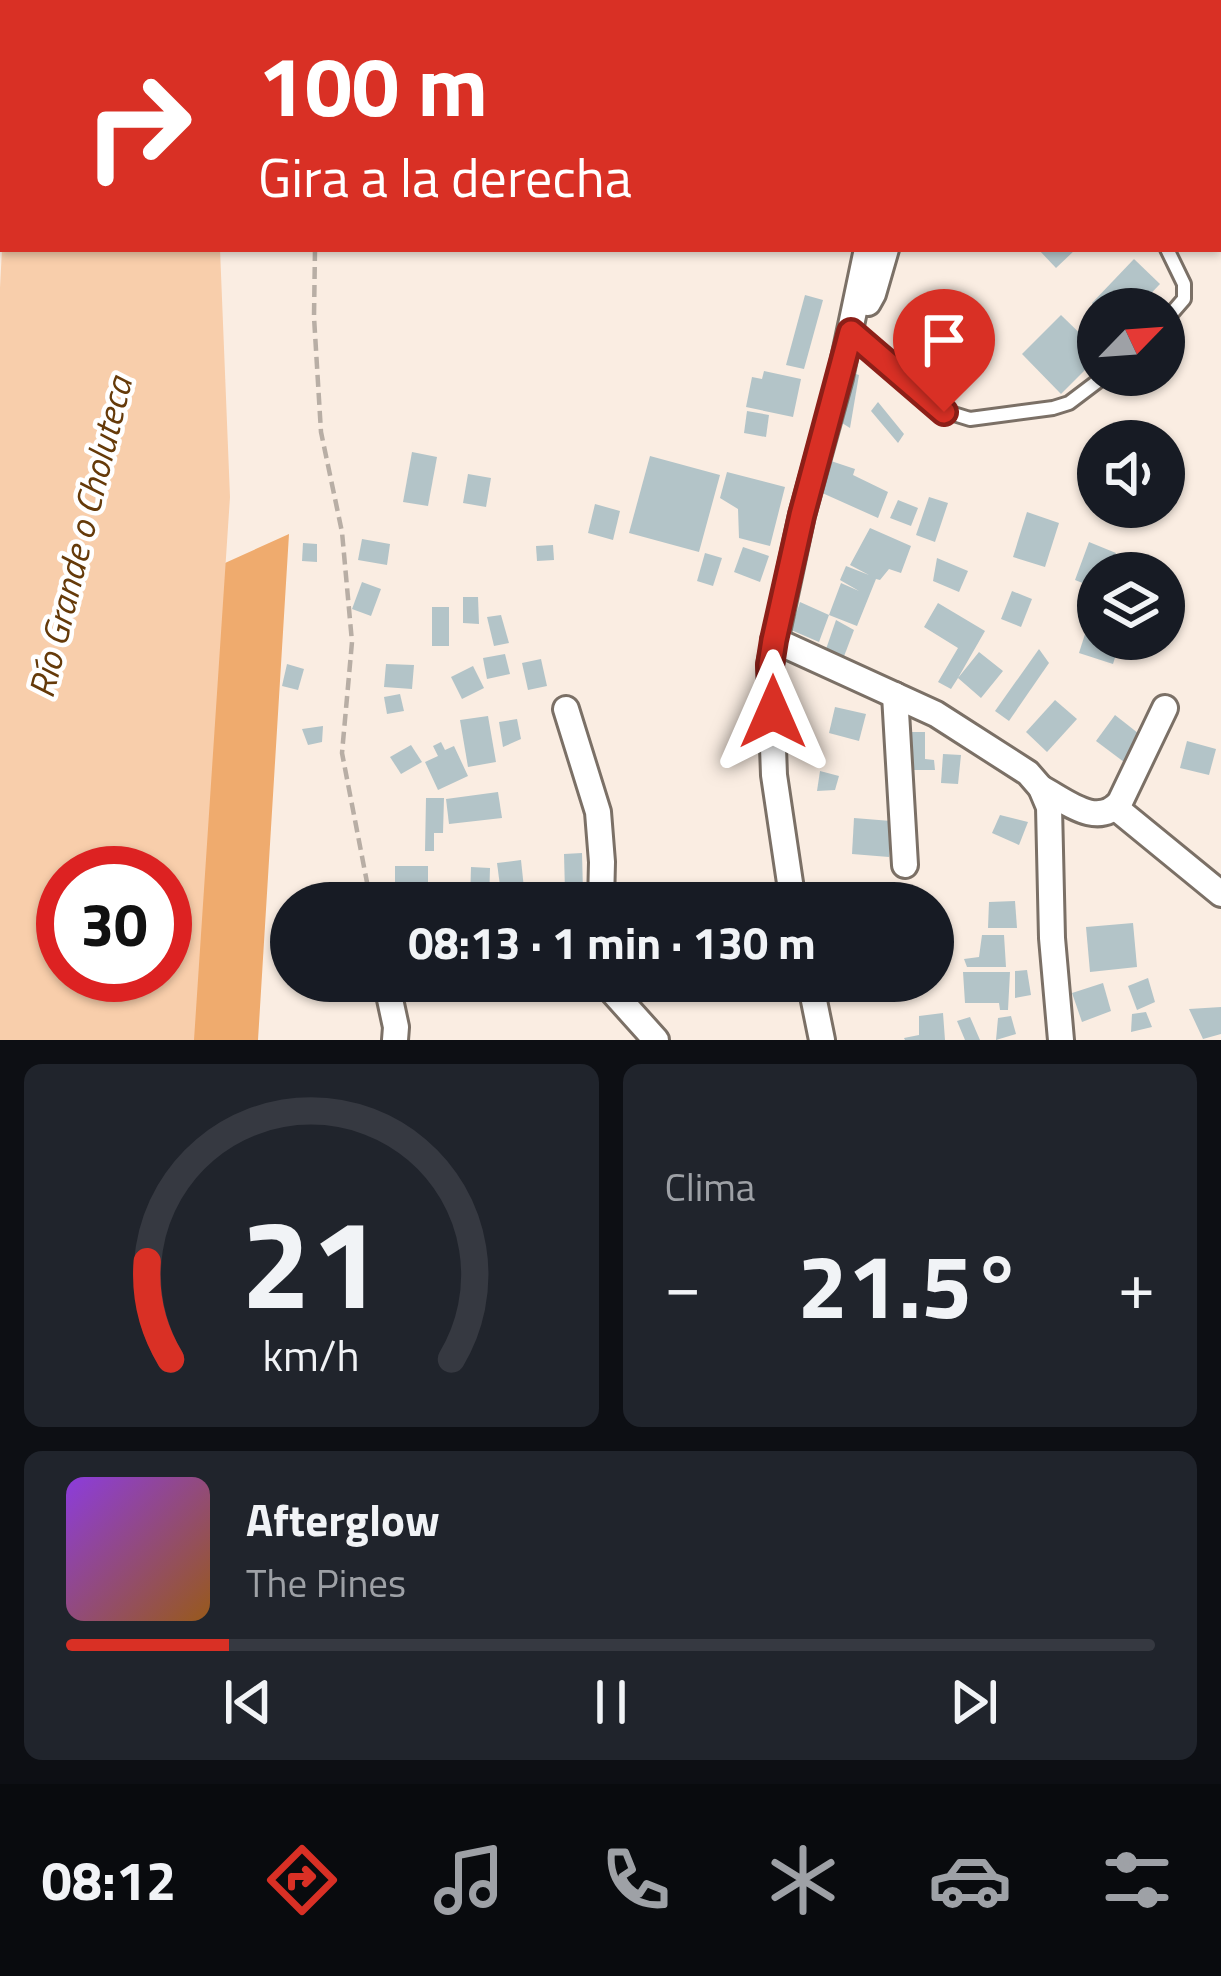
<!DOCTYPE html>
<html lang="es">
<head>
<meta charset="utf-8">
<style>
  :root { --surface:#171b24; --page:#20242c; --text:#f1f3f6; --muted:#9ea1a6; --line:#363941; --accent:#d93025 }
  body { margin:0; font-family:"Titillium Web",sans-serif; background:var(--page); color:var(--text); height:100vh; display:flex; flex-direction:column; font-size:45px; white-space:nowrap }
  * { box-sizing:border-box; margin:0 }
  p { font-size:39px; color:var(--muted) }
  .icon { flex:none; width:66px; height:66px; fill:none; stroke:currentColor; stroke-width:2; stroke-linecap:round; stroke-linejoin:round }
  .map { position:relative; height:1040px; overflow:hidden }
  .panel { display:flex; flex-direction:column; gap:24px; padding:24px; background:#0d0f14; flex:1 }
  .panel>* { flex:none }
  .banner { position:absolute; left:0px; top:0px; width:1221px; height:252px; box-shadow:0 3px 9px #0004; background:#d93025; color:#fff; overflow:hidden }
  .needle { width:78px; rotate:65deg }
  .tools { position:absolute; left:1077px; top:288px; display:grid; gap:24px }
  .tools a { display:grid; place-items:center; width:108px; height:108px; border-radius:50%; background:var(--surface); box-shadow:0 3px 9px #0004; font-size:60px }
  .speed { position:absolute; left:36px; top:846px; display:flex; gap:24px; font-size:60px; font-weight:700; text-align:center }
  .speed>* { display:grid; place-content:center; width:156px; height:156px; border-radius:50%; background:var(--surface); box-shadow:0 3px 9px #0004; line-height:1 }
  .speed .limit { border:18px solid #d22; background:#fff; color:#111 }
  .pin { position:absolute; display:grid; place-items:center; width:102px; height:102px; color:#fff; margin:-123px -51px; border-radius:50% 50% 50% 0; rotate:-45deg; box-shadow:0 0 12px #0007 }
  .pin .icon { rotate:45deg }
  .me { position:absolute; width:132px; margin:-66px; rotate:0deg; stroke-linejoin:round; filter:drop-shadow(0 0 9px #0008) }
  .turn { display:flex; align-items:center; gap:42px; height:252px; padding:0 60px; font-size:54px }
  .turn .icon { width:156px; height:156px; stroke-width:2.5 }
  .turn b { display:block; font-size:84px; line-height:102px }
  .big { font-size:90px; font-weight:700; line-height:1.1 }
  .panel .tile { flex:1; display:flex; flex-direction:column; justify-content:center; gap:18px; min-width:0; padding:0 42px; border-radius:18px; background:var(--page) }
  .panel .dial { align-items:center; gap:0 }
  .dial svg { height:312px; overflow:visible; fill:none; stroke:var(--line); stroke-width:7; stroke-linecap:round; text-anchor:middle }
  .dial text { fill:var(--text); stroke:none }
  .song { display:flex; align-items:center; gap:36px }
  .cover { width:144px; height:144px; border-radius:18px; background:linear-gradient(135deg,hsl(270 70% 55%),hsl(30 70% 35%)) }
  .played { height:12px; border-radius:6px; background:linear-gradient(90deg,var(--accent) 15%,var(--line) 15%) }
  .keys { display:flex; justify-content:space-around; direction:ltr }
  .heat { display:flex; justify-content:space-between; align-items:center; font-size:66px; direction:ltr }
  .panel .tiles { flex:1; display:grid; gap:24px; grid-template-columns:1fr 1fr }
  .tile:last-child { grid-column:span 2 }
  .trip { position:absolute; left:270px; top:882px; width:684px; height:120px; border-radius:60px; background:var(--surface); box-shadow:0 3px 9px #0004; font-weight:700; line-height:120px; text-align:center }
  .menu { display:flex; height:192px; justify-content:space-around; align-items:center; background:#090b0e; color:var(--muted) }
  .menu .icon { width:84px; height:84px }
  .menu .selected { color:var(--accent) }
  .menu b { font-size:54px; color:var(--text) }
  .map>svg:first-child { display:block }
  .forest { fill:#efab6e; fill-rule:evenodd }
  .water { fill:#f8ceab; fill-rule:evenodd }
  .building { fill:#b3c4c8 }
  .lines { fill:none; stroke-linecap:round; stroke-linejoin:round }
  .service-casing { stroke:#7b7066; stroke-width:18 }
  .minor-casing { stroke:#7b7066; stroke-width:30 }
  .path { stroke:#b8aea5; stroke-width:4.5; stroke-dasharray:12 6; stroke-linecap:butt }
  .service { stroke:#fff; stroke-width:12 }
  .minor { stroke:#fff; stroke-width:24 }
  .route-casing { stroke:#8d1f18; stroke-width:30 }
  .route { stroke:#d93025; stroke-width:21 }
  .labels { text-anchor:middle; stroke-width:9; stroke-linejoin:round; paint-order:stroke }
  .water-label { font-size:36px; font-style:italic; fill:#653a09; stroke:#fff }
</style>
</head>
<body>
<div class="map">
<svg width="1221" height="1040" viewBox="0 0 1221 1040">
  <rect width="100%" height="100%" fill="#faede2"/>
  <path class="forest" d="M289 534 258 1040H32L92 623ZM63 873H165V975H63Z"/>
  <path class="water" d="M3 230V249H220L230 497 194 1040H0V288ZM63 873H165V975H63Z"/>
  <g class="building">
    <path d="M1038 249H1076L1056 268Z"/>
    <path d="M1134 259 1160 284 1136 309H1098L1092 303Z"/>
    <path d="M805 295 823 300 804 369 786 365Z"/>
    <path d="M1061 315 1098 351V357L1061 394 1022 354Z"/>
    <path d="M959 336 976 351 954 376 937 361Z"/>
    <path d="M764 371 801 379 793 417 746 407 752 377 762 379Z"/>
    <path d="M850 372 859 375 850 428 842 423Z"/>
    <path d="M878 402 904 434 898 443 871 411Z"/>
    <path d="M747 411 769 415 766 437 744 433Z"/>
    <path d="M412 452 437 457 428 506 403 502Z"/>
    <path d="M650 456 720 475 699 552 629 533Z"/>
    <path d="M831 461 855 469 853 475 888 492 878 518 820 492Z"/>
    <path d="M727 472 785 487 770 546 739 538 738 509 720 498Z"/>
    <path d="M468 474 491 478 486 507 463 503Z"/>
    <path d="M929 497 948 503 935 542 916 535Z"/>
    <path d="M898 500 918 508 911 526 890 518Z"/>
    <path d="M595 504 620 511 613 540 588 533Z"/>
    <path d="M1027 512 1059 523 1045 567 1013 557Z"/>
    <path d="M870 528 911 546 901 573 889 569 880 580 876 579 857 626 829 615 819 642 791 630 800 602 829 615 841 583 859 591 840 580 846 566 869 575 850 565Z"/>
    <path d="M362 539 390 544 387 565 358 560Z"/>
    <path d="M1089 542 1116 553 1108 573H1098V589L1075 580Z"/>
    <path d="M303 543 317 544V562L302 561Z"/>
    <path d="M553 545 554 560 537 561 536 546Z"/>
    <path d="M743 547 769 556 760 582 734 572Z"/>
    <path d="M705 553 722 558 713 586 697 581Z"/>
    <path d="M937 558 968 571 959 592 933 581Z"/>
    <path d="M362 582 381 589 371 616 352 609Z"/>
    <path d="M1012 591 1032 599 1021 627 1001 619Z"/>
    <path d="M463 597H478L479 624 463 623Z"/>
    <path d="M938 603 985 631 958 678 979 652 1003 671 981 698 958 678 951 689 938 682 958 648 924 627Z"/>
    <rect x="432" y="607" width="17" height="39"/>
    <path d="M501 615 509 643 494 646 487 617Z"/>
    <path d="M836 620 854 630 843 659 825 652Z"/>
    <path d="M1085 634 1119 645 1113 664 1079 653Z"/>
    <path d="M1039 649 1049 663 1009 721 995 711Z"/>
    <path d="M505 654 510 674 487 679 483 658Z"/>
    <path d="M541 659 547 686 528 690 522 663Z"/>
    <path d="M287 664 304 669 298 690 282 686Z"/>
    <path d="M386 664 414 665 412 689 384 687Z"/>
    <path d="M473 666 484 688 462 699 451 677Z"/>
    <path d="M400 694 404 711 387 714 384 697Z"/>
    <path d="M1055 700 1077 719 1047 752 1026 732Z"/>
    <path d="M835 707 866 714 859 741 829 733Z"/>
    <path d="M1115 715 1143 737 1124 762 1096 741Z"/>
    <path d="M488 716 496 762 468 767 460 720Z"/>
    <path d="M517 719 521 739 503 747 499 722Z"/>
    <path d="M323 726 322 742 308 745 302 729Z"/>
    <path d="M905 732H925V759L934 760 935 770H912L901 747Z"/>
    <path d="M1187 741 1216 749 1209 775 1180 768Z"/>
    <path d="M441 742 445 750 454 746 468 776 438 790 425 762 438 756 433 746Z"/>
    <path d="M411 745 422 762 401 774 390 757Z"/>
    <path d="M943 754 961 755 958 784 941 783Z"/>
    <path d="M820 771 839 776 835 790 817 791Z"/>
    <path d="M498 792 502 818 449 824 446 799Z"/>
    <path d="M426 798H444L443 833H434V851H425Z"/>
    <path d="M1000 815 1028 822 1019 845 992 833Z"/>
    <path d="M854 818 891 821 889 857 852 854Z"/>
    <path d="M582 853 583 892H565L564 854Z"/>
    <path d="M521 860 525 898 502 901 497 863Z"/>
    <rect x="395" y="866" width="33" height="23"/>
    <path d="M471 867 490 868 489 903H470Z"/>
    <path d="M666 887 691 888V903H665Z"/>
    <path d="M1015 901 1017 928H988L989 902Z"/>
    <path d="M1133 923 1137 967 1090 972 1086 927Z"/>
    <path d="M982 935H1004L1006 967H967L964 959 979 957Z"/>
    <path d="M1027 970 1031 995 1015 998V971Z"/>
    <path d="M963 972H1010L1008 1010H1000L999 1003H965Z"/>
    <path d="M1148 978 1155 1002 1137 1010 1128 986Z"/>
    <path d="M1103 983 1111 1011 1082 1022 1072 993Z"/>
    <path d="M1221 1007V1034L1203 1039 1189 1009Z"/>
    <path d="M1146 1012 1152 1027 1131 1032 1132 1014Z"/>
    <path d="M943 1013 945 1040H905L904 1038 919 1035V1016Z"/>
    <path d="M1011 1016 1016 1034 996 1040 998 1018Z"/>
    <path d="M970 1017 980 1040H965L957 1021Z"/>
  </g>
  <g class="lines">
    <g class="service-casing">
      <g id="service">
        <path d="M1218 118 1221 115"/>
        <path d="M1164 322 1184 299V284L1167 249"/>
        <path d="M852 332 944 411 970 419 1053 408 1069 403 1106 375"/>
      </g>
    </g>
    <g class="minor-casing">
      <g id="minor">
        <path d="M797 3 798 0"/>
        <path d="M964 3 967 0"/>
        <path d="M868 303 873 294 886 249"/>
        <path d="M774 640 936 714 1028 773 1041 788 1049 807 1052 938 1061 1040"/>
        <path d="M895 695 905 865"/>
        <path d="M566 709 598 812 602 862 601 903"/>
        <path d="M1041 788C1066 801 1097 829 1120 802L1165 708"/>
        <path d="M1116 808 1221 894"/>
        <path d="M793 903 774 775 770 665 802 515 840 378 867 249"/>
        <path d="M603 981 656 1040"/>
        <path d="M810 981 822 1040"/>
        <path d="M388 990 396 1027 395 1040"/>
      </g>
    </g>
    <g class="path">
      <path d="M312 3V0"/>
      <path d="M315 249 314 317 321 432 342 532 352 642 342 753 371 903"/>
    </g>
    <use href="#service" class="service"/>
    <use href="#minor" class="minor"/>
  </g>
  <g class="lines">
    <g class="route-casing">
      <path id="route" d="M773 712 770 665 774 640 802 515 851 332 944 412"/>
    </g>
    <use href="#route" class="route"/>
  </g>
  <g class="labels">
    <g class="water-label">
      <text transform="translate(80 537) rotate(-76)" y="13">Río Grande o Choluteca</text>
    </g>
  </g>
</svg>
<div class="tools">
<a><svg class="needle" viewBox="-14 -14 28 28"><path d="M0-13l5 13h-10z" fill="#e53935"/><path d="M0 13l5-13h-10z" fill="#9ea1a6"/></svg></a>
<a><svg class="icon" aria-label="sound" viewBox="0 0 24 24"><path d="M4 9h4l5-4v14l-5-4H4zM17 9q2 3 0 6"/></svg></a>
<a><svg class="icon" aria-label="layers" viewBox="0 0 24 24"><path d="M12 4l9 5-9 5-9-5zM3 14l9 5 9-5"/></svg></a>
</div>
<div class="speed"><div class="limit">30</div></div>
<div class="pin" style="left:944px;top:412px;background:#d93025"><svg class="icon" aria-label="arrive" viewBox="0 0 24 24"><path d="M6 21V4h12l-3 4 3 4H6"/></svg></div>
<svg class="me" style="left:773px;top:712px" viewBox="-20 -20 40 40"><path d="M0-17L14 15 0 8-14 15z" fill="#d93025" stroke="#fff" stroke-width="4"/></svg>
<div class="trip">08:13 · 1 min · 130 m</div>
<div class="banner">
<div class="turn"><svg class="icon" aria-label="right" viewBox="0 0 24 24"><path d="M7 20v-9h11M14 6l5 5-5 5"/></svg><div><b>100 m</b>Gira a la derecha</div></div>
</div>
</div>
<section class="panel">
<div class="tiles">
<div class="tile dial"><svg viewBox="0 0 100 80">
<path d="M14 69A42 42 0 1 1 86 69"/>
<path d="M14 69A42 42 0 0 1 8 44" stroke="#d93025"/>
<text x="50" y="56" font-size="32" font-weight="700">21</text>
<text x="50" y="72" font-size="11">km/h</text>
</svg></div>
<div class="tile"><p>Clima</p>
<div class="heat"><a>−</a><b class="big">21.5°</b><a>+</a></div>
</div>
<div class="tile">
<div class="song"><i class="cover"></i><div><b>Afterglow</b><p>The Pines</p></div></div>
<div class="played"></div>
<div class="keys"><svg class="icon" aria-label="previous" viewBox="0 0 24 24"><path d="M18 5L8 12l10 7zM5 5v14"/></svg><svg class="icon" aria-label="pause" viewBox="0 0 24 24"><path d="M8 5v14M16 5v14"/></svg><svg class="icon" aria-label="next" viewBox="0 0 24 24"><path d="M6 5l10 7-10 7zM19 5v14"/></svg></div>
</div>
</div>
</section>
<nav class="menu">
<b>08:12</b>
<svg class="icon selected" aria-label="directions" viewBox="0 0 24 24"><path d="M12 3l9 9-9 9-9-9zM9 14v-3h6M13 9l2 2-2 2"/></svg>
<svg class="icon" aria-label="music" viewBox="0 0 24 24"><path d="M9 18V5l10-2v13"/><circle cx="6" cy="18" r="3"/><circle cx="16" cy="16" r="3"/></svg>
<svg class="icon" aria-label="phone" viewBox="0 0 24 24"><path d="M5 4h4l2 5-3 2q2 4 5 5l2-3 5 2v4C11 20 4 13 5 4z"/></svg>
<svg class="icon" aria-label="climate" viewBox="0 0 24 24"><path d="M12 3v18M4 7l16 10M4 17L20 7"/></svg>
<svg class="icon" aria-label="car" viewBox="0 0 24 24"><path d="M5 17H2v-5l4-1 3-4h7l3 4 3 1v5h-3M9 17h6M6 11h13"/><circle cx="7" cy="17" r="2"/><circle cx="17" cy="17" r="2"/></svg>
<svg class="icon" aria-label="filters" viewBox="0 0 24 24"><path d="M4 7h16M4 17h16"/><circle cx="9" cy="7" r="2"/><circle cx="15" cy="17" r="2"/></svg>
</nav>
</body>
</html>
